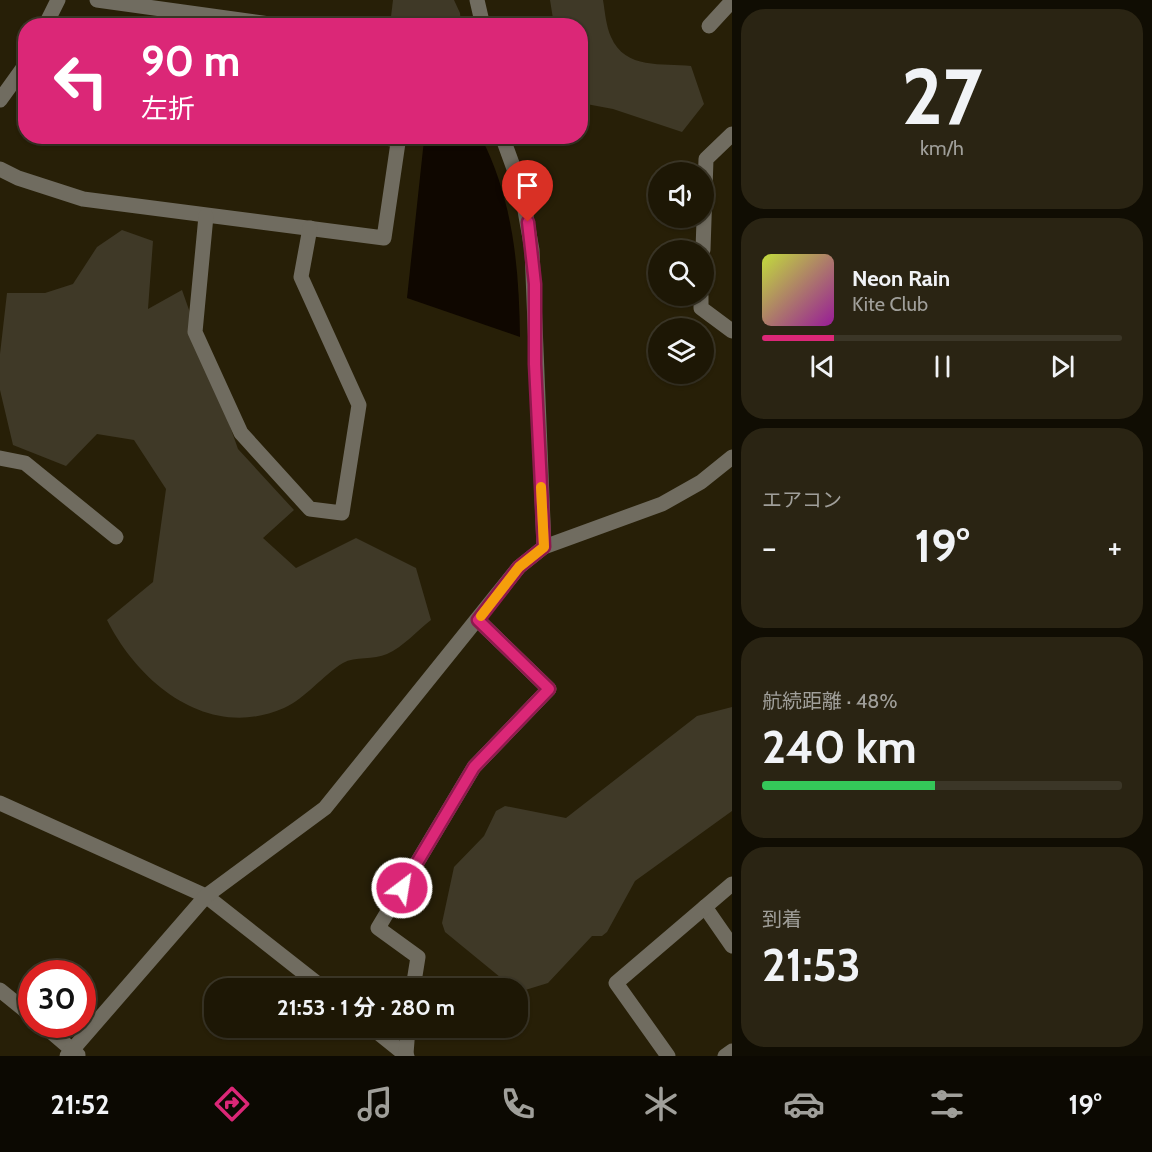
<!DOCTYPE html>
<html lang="ja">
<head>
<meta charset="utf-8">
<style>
  :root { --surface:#1d1705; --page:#2a2413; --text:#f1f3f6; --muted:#a09f9a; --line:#3b3627; --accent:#db2777 }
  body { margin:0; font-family:Cabin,"Noto Sans JP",sans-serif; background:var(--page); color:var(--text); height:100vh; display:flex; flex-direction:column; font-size:22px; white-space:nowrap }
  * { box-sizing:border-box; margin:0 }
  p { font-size:20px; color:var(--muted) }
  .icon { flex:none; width:33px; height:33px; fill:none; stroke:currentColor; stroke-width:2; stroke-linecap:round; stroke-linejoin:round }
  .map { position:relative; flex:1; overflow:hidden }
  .sheet { display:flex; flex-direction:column; gap:9px; padding:9px; background:#100d03; width:420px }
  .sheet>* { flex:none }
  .guide { position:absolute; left:18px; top:18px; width:570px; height:126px; border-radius:24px; box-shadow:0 2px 4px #0004,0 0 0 2px var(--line); background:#db2777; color:#fff; overflow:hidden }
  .controls { position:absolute; left:648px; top:162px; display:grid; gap:12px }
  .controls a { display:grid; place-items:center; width:66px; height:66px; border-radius:50%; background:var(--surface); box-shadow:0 2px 4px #0004,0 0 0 2px var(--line); font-size:30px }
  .speed { position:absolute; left:18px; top:960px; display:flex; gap:12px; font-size:30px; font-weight:700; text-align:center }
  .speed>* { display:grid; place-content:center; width:78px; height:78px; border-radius:50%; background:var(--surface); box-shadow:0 2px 4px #0004,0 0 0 2px var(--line); line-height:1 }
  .speed .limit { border:9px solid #d22; background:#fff; color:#111 }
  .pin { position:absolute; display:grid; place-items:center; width:51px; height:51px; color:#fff; margin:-62px -26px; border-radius:50% 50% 50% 0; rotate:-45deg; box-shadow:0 0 6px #0007 }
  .pin .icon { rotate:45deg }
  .me { position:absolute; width:66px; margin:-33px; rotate:31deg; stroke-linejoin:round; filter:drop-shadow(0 0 4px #0008) }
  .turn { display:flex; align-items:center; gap:21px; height:126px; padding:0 24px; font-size:27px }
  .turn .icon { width:78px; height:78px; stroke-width:2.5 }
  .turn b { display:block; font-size:42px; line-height:51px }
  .big { font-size:45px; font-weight:700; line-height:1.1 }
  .sheet .widget { flex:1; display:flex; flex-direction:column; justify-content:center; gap:9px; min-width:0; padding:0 21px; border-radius:24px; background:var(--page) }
  .sheet .dial { align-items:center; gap:0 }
  .dial b { font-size:78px; line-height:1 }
  .song { display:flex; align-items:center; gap:18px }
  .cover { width:72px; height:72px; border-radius:9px; background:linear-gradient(135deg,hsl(70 70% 55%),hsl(300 70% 35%)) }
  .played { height:6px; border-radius:3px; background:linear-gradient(90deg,var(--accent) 20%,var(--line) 20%) }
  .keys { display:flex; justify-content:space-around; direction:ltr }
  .heat { display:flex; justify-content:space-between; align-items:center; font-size:33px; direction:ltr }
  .charge { height:9px; border-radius:4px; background:linear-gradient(90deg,#34c759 48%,var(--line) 0) }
  .trip { position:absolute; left:204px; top:978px; width:324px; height:60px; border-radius:24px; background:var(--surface); box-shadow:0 2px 4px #0004,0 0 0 2px var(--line); font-weight:700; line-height:60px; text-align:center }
  .tab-bar { display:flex; height:96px; justify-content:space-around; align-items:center; background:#0c0902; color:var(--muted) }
  .tab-bar .icon { width:42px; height:42px }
  .tab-bar .active { color:var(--accent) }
  .tab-bar b { font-size:27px; color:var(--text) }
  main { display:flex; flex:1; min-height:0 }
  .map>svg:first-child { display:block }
  .green { fill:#3f3927 }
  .water { fill:#0f0700 }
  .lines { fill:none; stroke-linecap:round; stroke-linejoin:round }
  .minor { stroke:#706c60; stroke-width:15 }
  .route-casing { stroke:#8e194d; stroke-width:15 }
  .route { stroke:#db2777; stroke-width:10 }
  .slow { stroke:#f59e0b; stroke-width:10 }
</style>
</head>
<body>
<main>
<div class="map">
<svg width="732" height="1056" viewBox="0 0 732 1056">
  <rect width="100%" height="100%" fill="#271f07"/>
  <g class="green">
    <path d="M393 0H454L460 13 461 25H390Z"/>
    <path d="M550 0H603C605 12 606 26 611 37 625 70 663 63 691 66L704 104 682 132 613 109 581 103 580 26 554 25Z"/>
    <path d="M122 230 153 241 148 309 182 290 238 449 294 510 263 538 296 568 356 538 416 568 431 620C418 630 403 647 387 654 374 660 355 656 343 663 323 675 306 698 284 708 209 741 139 684 107 620L153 582 166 489 134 440 97 434 66 466 13 445 0 390V354L7 293H45L73 284 97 247Z"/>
    <path d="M732 707V811L635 881 607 932 602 936H592L548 983 522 991 511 986 445 932 442 923 454 867 484 836 496 811 505 806 566 818 697 716Z"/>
  </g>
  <path class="water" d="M434 136 481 137C513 200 519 266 520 337L407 298 424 140Z"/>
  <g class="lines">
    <g class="minor">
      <path d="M97 0 284 26"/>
      <path d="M477 0 483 26"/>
      <path d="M45 26 58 0"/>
      <path d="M709 26 732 1"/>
      <path d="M0 100 26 64"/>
      <path d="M371 136 399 140"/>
      <path d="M502 136 521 188 532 250 544 547"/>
      <path d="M0 169 18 178 83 199 384 238 399 136"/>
      <path d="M206 216 195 332 241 433 310 509 342 513 359 405 301 277 310 228"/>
      <path d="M703 250 706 159 732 134"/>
      <path d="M701 296V308L732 331"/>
      <path d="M0 458 25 463 116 537"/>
      <path d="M0 803 206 896 323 988"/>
      <path d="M705 907 732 946"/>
      <path d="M413 988 418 957 378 928 474 767 549 689 478 620"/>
      <path d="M0 990 32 1016"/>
      <path d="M42 1024 78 1055"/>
      <path d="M372 1028 407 1056"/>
      <path d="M406 1054 408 1028"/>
      <path d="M67 1056 206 896 325 808 519 567 544 547 662 504 701 482 732 457"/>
      <path d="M668 1056 616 983 732 884"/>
      <path d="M725 1056 732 1051"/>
    </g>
  </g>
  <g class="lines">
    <g class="route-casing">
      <path id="route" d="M402 888 474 767 549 689 478 620 519 567 544 547 535 364V284L528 222"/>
    </g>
    <use href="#route" class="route"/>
    <path class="slow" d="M481 616 519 567 544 547 541 487"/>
  </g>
</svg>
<div class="controls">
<a><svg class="icon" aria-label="sound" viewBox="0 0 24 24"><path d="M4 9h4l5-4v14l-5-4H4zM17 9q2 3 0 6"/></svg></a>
<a><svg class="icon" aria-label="search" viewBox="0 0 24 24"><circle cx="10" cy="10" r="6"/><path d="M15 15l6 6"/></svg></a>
<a><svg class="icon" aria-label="layers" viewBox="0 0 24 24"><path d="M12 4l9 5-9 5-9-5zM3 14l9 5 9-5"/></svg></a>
</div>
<div class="speed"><div class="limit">30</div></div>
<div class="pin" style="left:528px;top:222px;background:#d93025"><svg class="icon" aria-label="arrive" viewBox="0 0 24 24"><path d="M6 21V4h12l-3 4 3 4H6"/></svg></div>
<svg class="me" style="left:402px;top:888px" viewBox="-20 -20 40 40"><circle r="17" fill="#db2777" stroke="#fff" stroke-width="3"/><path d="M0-11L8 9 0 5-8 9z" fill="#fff"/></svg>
<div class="trip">21:53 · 1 分 · 280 m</div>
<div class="guide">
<div class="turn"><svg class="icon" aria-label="left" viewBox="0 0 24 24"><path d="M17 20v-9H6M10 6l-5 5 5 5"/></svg><div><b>90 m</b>左折</div></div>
</div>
</div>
<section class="sheet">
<div class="widget dial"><b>27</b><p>km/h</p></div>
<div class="widget">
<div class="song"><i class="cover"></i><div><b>Neon Rain</b><p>Kite Club</p></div></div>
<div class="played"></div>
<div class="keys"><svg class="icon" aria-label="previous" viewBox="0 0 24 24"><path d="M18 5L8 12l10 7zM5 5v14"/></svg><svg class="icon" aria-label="pause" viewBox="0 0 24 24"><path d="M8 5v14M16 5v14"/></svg><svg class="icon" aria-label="next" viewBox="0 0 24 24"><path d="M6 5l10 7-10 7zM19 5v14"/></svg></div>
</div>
<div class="widget"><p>エアコン</p>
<div class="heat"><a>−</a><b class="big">19°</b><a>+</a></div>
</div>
<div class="widget"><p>航続距離 · 48%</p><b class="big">240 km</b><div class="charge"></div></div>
<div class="widget"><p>到着</p><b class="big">21:53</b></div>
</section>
</main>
<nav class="tab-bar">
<b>21:52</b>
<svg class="icon active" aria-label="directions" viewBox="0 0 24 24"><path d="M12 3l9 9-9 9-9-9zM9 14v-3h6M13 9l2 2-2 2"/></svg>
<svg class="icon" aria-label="music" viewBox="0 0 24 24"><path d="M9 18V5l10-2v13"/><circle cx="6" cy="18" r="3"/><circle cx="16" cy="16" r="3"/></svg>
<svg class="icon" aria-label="phone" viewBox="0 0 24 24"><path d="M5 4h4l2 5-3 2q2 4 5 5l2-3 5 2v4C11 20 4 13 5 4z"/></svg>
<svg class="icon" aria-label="climate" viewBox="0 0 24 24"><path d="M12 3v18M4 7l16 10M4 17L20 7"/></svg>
<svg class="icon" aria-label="car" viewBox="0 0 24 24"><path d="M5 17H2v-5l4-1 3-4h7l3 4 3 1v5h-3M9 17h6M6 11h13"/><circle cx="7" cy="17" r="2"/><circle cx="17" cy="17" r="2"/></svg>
<svg class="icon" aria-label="filters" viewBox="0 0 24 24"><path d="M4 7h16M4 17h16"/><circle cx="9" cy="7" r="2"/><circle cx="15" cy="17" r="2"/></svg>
<b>19°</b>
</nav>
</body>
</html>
